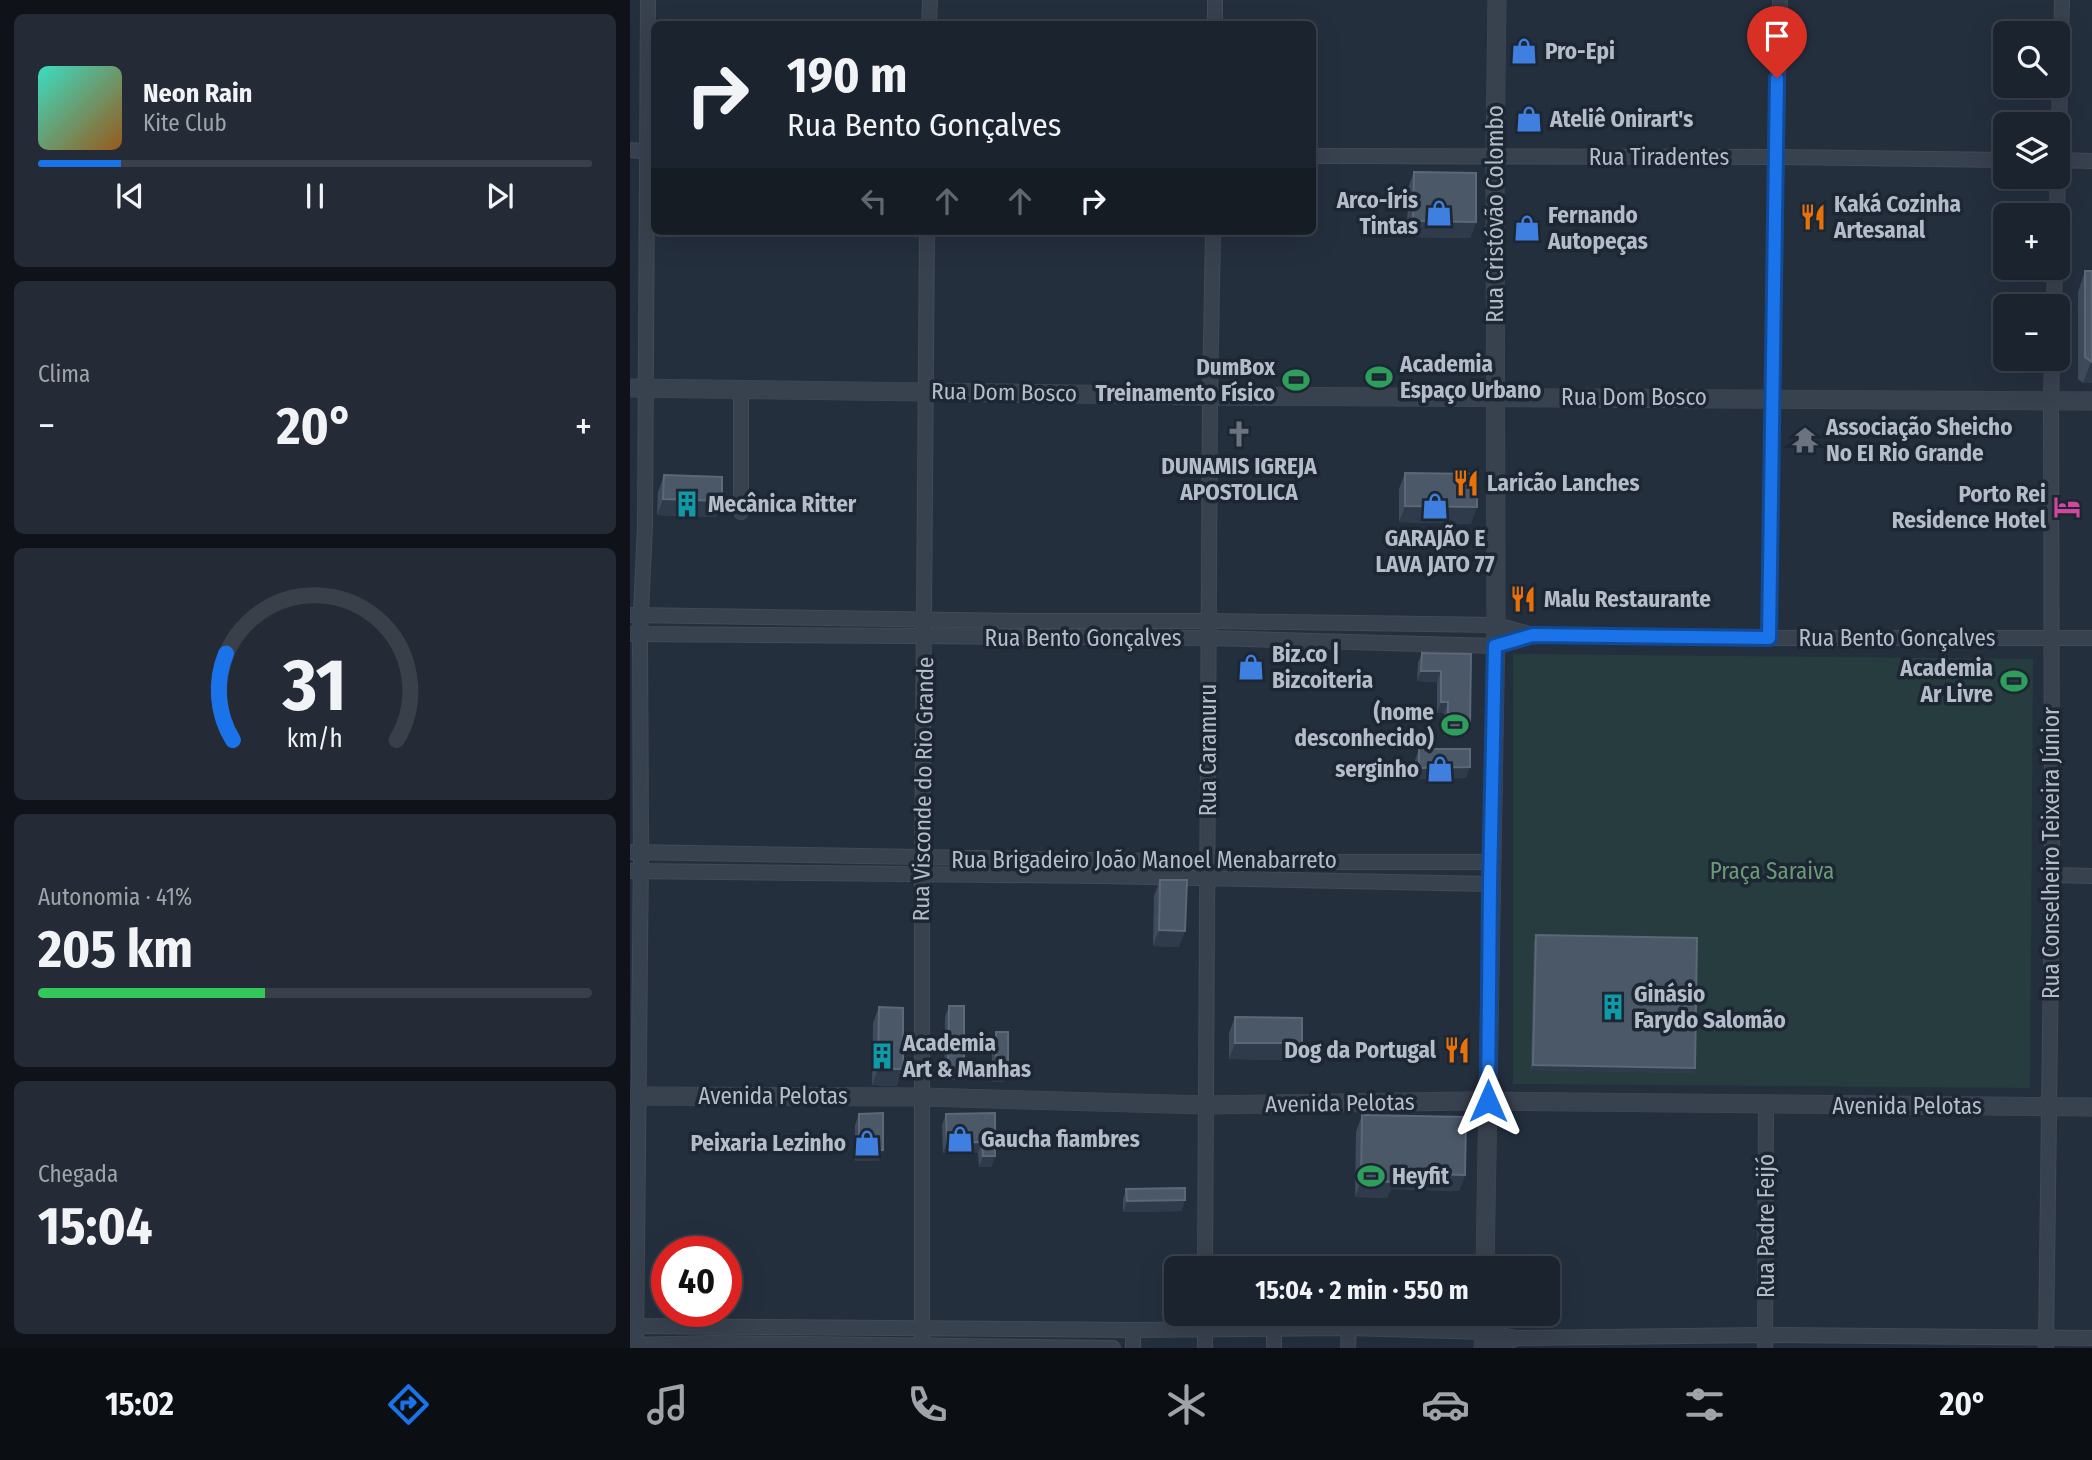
<!DOCTYPE html>
<html lang="pt">
<head>
<meta charset="utf-8">
<style>
  :root { --surface:#1b232e; --page:#242b36; --text:#f1f3f6; --muted:#a0a4aa; --line:#39404a; --accent:#1a73e8 }
  body { margin:0; font-family:"Fira Sans Condensed",sans-serif; background:var(--page); color:var(--text); height:100vh; display:flex; flex-direction:column; font-size:26px; white-space:nowrap }
  * { box-sizing:border-box; margin:0 }
  p { font-size:23px; color:var(--muted) }
  .icon { flex:none; width:38px; height:38px; fill:none; stroke:currentColor; stroke-width:2; stroke-linecap:round; stroke-linejoin:round }
  .map { position:relative; flex:1; overflow:hidden }
  .side { display:flex; flex-direction:column; gap:14px; padding:14px; background:#0f1319; width:630px }
  .side>* { flex:none }
  .top-card { position:absolute; left:21px; top:21px; width:665px; height:214px; border-radius:10px; box-shadow:0 7px 28px #0002,0 0 0 2px var(--line); background:#1b232e; color:var(--text); overflow:hidden }
  .controls { position:absolute; left:1363px; top:21px; display:grid; gap:14px }
  .controls a { display:grid; place-items:center; width:77px; height:77px; border-radius:10px; background:var(--surface); box-shadow:0 7px 28px #0002,0 0 0 2px var(--line); font-size:35px }
  .speed { position:absolute; left:21px; top:1236px; display:flex; gap:14px; font-size:35px; font-weight:700; text-align:center }
  .speed>* { display:grid; place-content:center; width:91px; height:91px; border-radius:50%; background:var(--surface); box-shadow:0 7px 28px #0002,0 0 0 2px var(--line); line-height:1 }
  .speed .limit { border:10px solid #d22; background:#fff; color:#111 }
  .pin { position:absolute; display:grid; place-items:center; width:60px; height:60px; color:#fff; margin:-72px -30px; border-radius:50% 50% 50% 0; rotate:-45deg; box-shadow:0 0 7px #0007 }
  .pin .icon { rotate:45deg }
  .me { position:absolute; width:77px; margin:-38px; rotate:0deg; stroke-linejoin:round; filter:drop-shadow(0 0 5px #0008) }
  .turn { display:flex; align-items:center; gap:24px; height:147px; padding:0 21px; font-size:32px }
  .turn .icon { width:91px; height:91px; stroke-width:2.5 }
  .turn b { display:block; font-size:49px; line-height:60px }
  .lanes { display:flex; align-items:center; height:66px; padding:0 21px; background:#0003; justify-content:center; gap:35px; direction:ltr }
  .lanes .off { opacity:.35 }
  .big { font-size:52px; font-weight:700; line-height:1.1 }
  .side .tile { flex:1; display:flex; flex-direction:column; justify-content:center; gap:10px; min-width:0; padding:0 24px; border-radius:10px; background:var(--page) }
  .side .dial { align-items:center; gap:0 }
  .dial svg { height:182px; overflow:visible; fill:none; stroke:var(--line); stroke-width:7; stroke-linecap:round; text-anchor:middle }
  .dial text { fill:var(--text); stroke:none }
  .song { display:flex; align-items:center; gap:21px }
  .cover { width:84px; height:84px; border-radius:10px; background:linear-gradient(135deg,hsl(170 70% 55%),hsl(30 70% 35%)) }
  .played { height:7px; border-radius:4px; background:linear-gradient(90deg,var(--accent) 15%,var(--line) 15%) }
  .keys { display:flex; justify-content:space-around; direction:ltr }
  .heat { display:flex; justify-content:space-between; align-items:center; font-size:38px; direction:ltr }
  .charge { height:10px; border-radius:5px; background:linear-gradient(90deg,#34c759 41%,var(--line) 0) }
  .trip { position:absolute; left:534px; top:1256px; width:396px; height:70px; border-radius:10px; background:var(--surface); box-shadow:0 7px 28px #0002,0 0 0 2px var(--line); font-weight:700; line-height:70px; text-align:center }
  .tabs { display:flex; height:112px; justify-content:space-around; align-items:center; background:#0b0e12; color:var(--muted) }
  .tabs .icon { width:49px; height:49px }
  .tabs .on { color:var(--accent) }
  .tabs b { font-size:32px; color:var(--text) }
  main { display:flex; flex:1; min-height:0 }
  .map>svg:first-child { display:block }
  .green { fill:#263c3f }
  .lines { fill:none; stroke-linecap:round; stroke-linejoin:round }
  .minor-casing { stroke:#414a57; stroke-width:16 }
  .tertiary-casing { stroke:#414a57; stroke-width:19 }
  .minor { stroke:#38414e; stroke-width:14 }
  .tertiary { stroke:#38414e; stroke-width:18 }
  .wall { fill:#3f4b5c }
  .shaded-wall { fill:#2f3b4b }
  .building { fill:#4b5868; stroke:#5c6777; stroke-width:2 }
  .route-casing { stroke:#114b97; stroke-width:18 }
  .route { stroke:#1a73e8; stroke-width:12 }
  .labels { text-anchor:middle; stroke-width:7; stroke-linejoin:round; paint-order:stroke }
  .poi-label { font-size:23px; font-weight:bold; fill:#b4bcc9; stroke:#1d2633; text-anchor:start }
  .street-label { font-size:23px; fill:#b4bcc9; stroke:#1d2633 }
  .park-label { font-size:23px; fill:#6b9a76; stroke:#1d2633 }
</style>
</head>
<body>
<main>
<section class="side">
<div class="tile">
<div class="song"><i class="cover"></i><div><b>Neon Rain</b><p>Kite Club</p></div></div>
<div class="played"></div>
<div class="keys"><svg class="icon" aria-label="previous" viewBox="0 0 24 24"><path d="M18 5L8 12l10 7zM5 5v14"/></svg><svg class="icon" aria-label="pause" viewBox="0 0 24 24"><path d="M8 5v14M16 5v14"/></svg><svg class="icon" aria-label="next" viewBox="0 0 24 24"><path d="M6 5l10 7-10 7zM19 5v14"/></svg></div>
</div>
<div class="tile"><p>Clima</p>
<div class="heat"><a>−</a><b class="big">20°</b><a>+</a></div>
</div>
<div class="tile dial"><svg viewBox="0 0 100 80">
<path d="M14 69A42 42 0 1 1 86 69"/>
<path d="M14 69A42 42 0 0 1 11 31" stroke="#1a73e8"/>
<text x="50" y="56" font-size="32" font-weight="700">31</text>
<text x="50" y="72" font-size="11">km/h</text>
</svg></div>
<div class="tile"><p>Autonomia · 41%</p><b class="big">205 km</b><div class="charge"></div></div>
<div class="tile"><p>Chegada</p><b class="big">15:04</b></div>
</section>
<div class="map">
<svg width="1462" height="1348" viewBox="0 0 1462 1348">
  <rect width="100%" height="100%" fill="#242f3e"/>
  <path class="green" d="M883 654 1403 659 1400 1088 883 1084Z"/>
  <g class="lines">
    <g class="minor-casing">
      <g id="minor">
        <path d="M299 24 300 0"/>
        <path d="M585 24V0"/>
        <path d="M0 150 23 152"/>
        <path d="M682 156 1145 157 1376 160"/>
        <path d="M1428 160 1462 161"/>
        <path d="M1427 215 1432 0"/>
        <path d="M1424 306 1425 268"/>
        <path d="M111 390V512"/>
        <path d="M0 615 389 621H579L866 625 903 635 1139 638H1462"/>
        <path d="M0 634 579 638 865 646 903 635"/>
        <path d="M1139 638C1143 425 1144 213 1150 0"/>
        <path d="M0 852 578 862H860"/>
        <path d="M0 871 470 876 860 884"/>
        <path d="M1422 875 1462 876"/>
        <path d="M575 1269 580 396 583 231"/>
        <path d="M0 1326 503 1330 719 1328 854 1332 887 1338 1135 1335 1462 1338"/>
        <path d="M644 1328V1348"/>
        <path d="M0 1345 83 1343 483 1348"/>
        <path d="M6 1348 11 852 10 634 15 526 18 0"/>
        <path d="M292 1348V874L297 231"/>
        <path d="M503 1348V1330"/>
        <path d="M575 1348V1314"/>
        <path d="M718 1348 719 1328"/>
        <path d="M864 1348 885 1339"/>
        <path d="M1135 1348 1136 1105"/>
        <path d="M1416 1348 1422 875 1421 401 1422 359"/>
      </g>
    </g>
    <g class="tertiary-casing">
      <g id="tertiary">
        <path d="M0 388 580 396 1462 401"/>
        <path d="M0 1096 291 1097 576 1105 837 1101 1462 1107"/>
        <path d="M855 1269 866 625 865 156 867 0"/>
        <path d="M853 1348 854 1314"/>
      </g>
    </g>
    <use href="#minor" class="minor"/>
    <use href="#tertiary" class="tertiary"/>
  </g>
  <g class="wall">
    <path d="M784 172 846 222 840 238 777 237 778 188Z"/>
    <path d="M1455 271H1462V383H1453L1448 379V292Z"/>
    <path d="M775 473 841 524 769 522V489Z"/>
    <path d="M34 475 86 517 27 515 28 492Z"/>
    <path d="M792 653 841 654 836 736H814V713H807V682L787 681 788 663Z"/>
    <path d="M789 749 836 778 785 779V760Z"/>
    <path d="M530 880 549 947 523 946 524 896Z"/>
    <path d="M906 935 1065 1068 1063 1073 901 1070 904 941Z"/>
    <path d="M319 1006 334 1069 330 1080H314L315 1017Z"/>
    <path d="M249 1007 267 1086 242 1085 243 1023Z"/>
    <path d="M605 1017 666 1060 599 1059V1033Z"/>
    <path d="M366 1032 378 1071 374 1082H362V1043Z"/>
    <path d="M365 1113V1156L361 1167H349L348 1153H313L312 1125 316 1114Z"/>
    <path d="M229 1114 249 1161H225V1125Z"/>
    <path d="M732 1115 835 1175 829 1191 761 1189 757 1198 725 1197 726 1132Z"/>
    <path d="M496 1189 555 1200 551 1211 493 1212V1200Z"/>
  </g>
  <g class="shaded-wall">
    <path d="M783 221 846 222 840 238 777 237Z"/>
    <path d="M1461 362H1462V383H1453Z"/>
    <path d="M33 499 92 501 86 517 27 515Z"/>
    <path d="M775 506 847 507 841 524 769 522Z"/>
    <path d="M791 671H811L807 682 787 681Z"/>
    <path d="M811 702H818L814 713H807Z"/>
    <path d="M818 726H840L836 736H814Z"/>
    <path d="M840 767 836 778 785 779 789 768Z"/>
    <path d="M529 930 555 931 549 947 523 946Z"/>
    <path d="M605 1043H672L666 1060 599 1059Z"/>
    <path d="M903 1065 1065 1068 1063 1073 901 1070Z"/>
    <path d="M248 1069H273L267 1086 242 1085Z"/>
    <path d="M318 1069H334L330 1080H314Z"/>
    <path d="M366 1071H378L374 1082H362Z"/>
    <path d="M352 1142 348 1153H313L317 1143Z"/>
    <path d="M229 1150H253L249 1161H225Z"/>
    <path d="M353 1156H365L361 1167H349Z"/>
    <path d="M764 1173 835 1175 829 1191 761 1189 757 1198 725 1197 731 1181Z"/>
    <path d="M555 1200 551 1211 493 1212 497 1201Z"/>
    <rect x="76" y="1311" width="16" height="1"/>
  </g>
  <g class="building">
    <path d="M784 172 846 173V222L783 221Z"/>
    <path d="M1455 271H1462V362L1455 357Z"/>
    <path d="M775 473 847 474V507L775 506Z"/>
    <path d="M34 475 92 477V501L33 499Z"/>
    <path d="M792 653 841 654 840 726H818V702H811V671H791Z"/>
    <path d="M789 749H840V767L789 768Z"/>
    <path d="M530 880H557L555 931 529 930Z"/>
    <path d="M906 935 1067 938 1065 1068 903 1065Z"/>
    <path d="M319 1006H334V1069H318Z"/>
    <path d="M249 1007 273 1008V1069H248Z"/>
    <path d="M605 1017 672 1018V1043H605Z"/>
    <rect x="366" y="1032" width="12" height="39"/>
    <path d="M253 1113V1150H229V1114Z"/>
    <path d="M365 1113V1156H353L352 1142 317 1143 316 1114Z"/>
    <path d="M732 1115 836 1117 835 1175 764 1173 763 1182 731 1181Z"/>
    <path d="M555 1188V1200L497 1201 496 1189Z"/>
  </g>
  <g class="lines">
    <g class="route-casing">
      <path id="route" d="M858 1101 860 884 865 646 903 635 1139 638 1147 78"/>
    </g>
    <use href="#route" class="route"/>
  </g>
  <defs>
    <g id="shop-bare" transform="scale(2.1)"><path d="M-5-2.5h2.3a2.7 3.5 0 0 1 5.4 0H5L5.5 6h-11ZM-1.5-2.5h3a1.5 2.3 0 0 0-3 0Z" fill="#3f7fe0" stroke="#1d2633" stroke-width="2.5" paint-order="stroke"/></g>
    <g id="restaurant-bare" transform="scale(2.1)"><path d="M-5-6h1v4h1v-4h1v4h1v-4h1v5L-1.5 .5V6h-2V.5L-5-1ZM5-6V6H3V1.5H1.5Q1.5-4 5-6Z" fill="#e8710a" stroke="#1d2633" stroke-width="2.5" paint-order="stroke"/></g>
    <g id="stadium-bare" transform="scale(2.1)"><path d="M0-5a6.5 5 0 1 0 0 10a6.5 5 0 1 0 0-10ZM-3.5-1.8h7v3.6h-7Z" fill="#2e9e5b" stroke="#1d2633" stroke-width="2.5" paint-order="stroke"/></g>
    <g id="church-bare" transform="scale(2.1)"><path d="M-1.2-6h2.4v3.5h3.3v2.4h-3.3V6h-2.4V-.1h-3.3v-2.4h3.3Z" fill="#6b7280" stroke="#1d2633" stroke-width="2.5" paint-order="stroke"/></g>
    <g id="temple-bare" transform="scale(2.1)"><path d="M0-6L5-2H3V0L6.5 2.5H4V6H1.5V3h-3V6H-4V2.5H-6.5L-3 0V-2H-5Z" fill="#6b7280" stroke="#1d2633" stroke-width="2.5" paint-order="stroke"/></g>
    <g id="building-bare" transform="scale(2.1)"><path d="M-4-6H4V6H1V3H-1V6H-4ZM-2.5-4.3h1.7v1.8h-1.7ZM.8-4.3h1.7v1.8H.8ZM-2.5-1h1.7V.8h-1.7ZM.8-1h1.7V.8H.8Z" fill="#0f9aa8" stroke="#1d2633" stroke-width="2.5" paint-order="stroke"/></g>
    <g id="hotel-bare" transform="scale(2.1)"><path d="M-6-4.5h1.5V1H6V5H4.5V3h-9V5H-6ZM-4 0a1.8 1.8 0 1 1 3.6 0ZM.5 0V-2.5h3Q6-2.5 6 0Z" fill="#d1479c" stroke="#1d2633" stroke-width="2.5" paint-order="stroke"/></g>
  </defs>
  <g fill-rule="evenodd">
    <use href="#shop-bare" x="894" y="51"/>
    <use href="#shop-bare" x="899" y="119"/>
    <use href="#shop-bare" x="809" y="213"/>
    <use href="#restaurant-bare" x="1183" y="217"/>
    <use href="#shop-bare" x="897" y="228"/>
    <use href="#stadium-bare" x="749" y="377"/>
    <use href="#stadium-bare" x="666" y="380"/>
    <use href="#church-bare" x="609" y="434"/>
    <use href="#temple-bare" x="1175" y="440"/>
    <use href="#restaurant-bare" x="836" y="483"/>
    <use href="#building-bare" x="57" y="504"/>
    <use href="#shop-bare" x="805" y="506"/>
    <use href="#hotel-bare" x="1437" y="507"/>
    <use href="#restaurant-bare" x="893" y="599"/>
    <use href="#shop-bare" x="621" y="667"/>
    <use href="#stadium-bare" x="1384" y="681"/>
    <use href="#stadium-bare" x="825" y="725"/>
    <use href="#shop-bare" x="810" y="769"/>
    <use href="#building-bare" x="983" y="1007"/>
    <use href="#restaurant-bare" x="827" y="1050"/>
    <use href="#building-bare" x="252" y="1056"/>
    <use href="#shop-bare" x="330" y="1139"/>
    <use href="#shop-bare" x="237" y="1143"/>
    <use href="#stadium-bare" x="741" y="1176"/>
  </g>
  <g class="labels">
    <g class="poi-label">
      <text x="915" y="59">Pro-Epi</text>
      <text x="920" y="127">Ateliê Onirart's</text>
      <text x="788" y="208" text-anchor="end">Arco-Íris<tspan x="788" dy="26">Tintas</tspan></text>
      <text x="1204" y="212">Kaká Cozinha<tspan x="1204" dy="26">Artesanal</tspan></text>
      <text x="918" y="223">Fernando<tspan x="918" dy="26">Autopeças</tspan></text>
      <text x="770" y="372">Academia<tspan x="770" dy="26">Espaço Urbano</tspan></text>
      <text x="645" y="375" text-anchor="end">DumBox<tspan x="645" dy="26">Treinamento Físico</tspan></text>
      <text x="1196" y="435">Associação Sheicho<tspan x="1196" dy="26">No EI Rio Grande</tspan></text>
      <text x="609" y="474" text-anchor="middle">DUNAMIS IGREJA<tspan x="609" dy="26">APOSTOLICA</tspan></text>
      <text x="857" y="491">Laricão Lanches</text>
      <text x="1416" y="502" text-anchor="end">Porto Rei<tspan x="1416" dy="26">Residence Hotel</tspan></text>
      <text x="78" y="512">Mecânica Ritter</text>
      <text x="805" y="546" text-anchor="middle">GARAJÃO E<tspan x="805" dy="26">LAVA JATO 77</tspan></text>
      <text x="914" y="607">Malu Restaurante</text>
      <text x="642" y="662">Biz.co |<tspan x="642" dy="26">Bizcoiteria</tspan></text>
      <text x="1363" y="676" text-anchor="end">Academia<tspan x="1363" dy="26">Ar Livre</tspan></text>
      <text x="804" y="720" text-anchor="end">(nome<tspan x="804" dy="26">desconhecido)</tspan></text>
      <text x="789" y="777" text-anchor="end">serginho</text>
      <text x="1004" y="1002">Ginásio<tspan x="1004" dy="26">Farydo Salomão</tspan></text>
      <text x="273" y="1051">Academia<tspan x="273" dy="26">Art &amp; Manhas</tspan></text>
      <text x="806" y="1058" text-anchor="end">Dog da Portugal</text>
      <text x="351" y="1147">Gaucha fiambres</text>
      <text x="216" y="1151" text-anchor="end">Peixaria Lezinho</text>
      <text x="762" y="1184">Heyfit</text>
    </g>
    <g class="street-label">
      <text x="1029" y="165">Rua Tiradentes</text>
      <text transform="translate(865 214) rotate(-90)" y="8">Rua Cristóvão Colombo</text>
      <text transform="translate(374 392) rotate(1)" y="8">Rua Dom Bosco</text>
      <text x="1004" y="405">Rua Dom Bosco</text>
      <text x="453" y="646">Rua Bento Gonçalves</text>
      <text x="1267" y="646">Rua Bento Gonçalves</text>
      <text transform="translate(578 750) rotate(-90)" y="8">Rua Caramuru</text>
      <text transform="translate(293 789) rotate(-89)" y="8">Rua Visconde do Rio Grande</text>
      <text transform="translate(1421 853) rotate(-90)" y="8">Rua Conselheiro Teixeira Júnior</text>
      <text x="514" y="868">Rua Brigadeiro João Manoel Menabarreto</text>
      <text x="143" y="1104">Avenida Pelotas</text>
      <text transform="translate(710 1103) rotate(-1)" y="8">Avenida Pelotas</text>
      <text x="1277" y="1114">Avenida Pelotas</text>
      <text transform="translate(1136 1226) rotate(-90)" y="8">Rua Padre Feijó</text>
    </g>
    <g class="park-label">
      <text x="1142" y="879">Praça Saraiva</text>
    </g>
  </g>
</svg>
<div class="controls">
<a><svg class="icon" aria-label="search" viewBox="0 0 24 24"><circle cx="10" cy="10" r="6"/><path d="M15 15l6 6"/></svg></a>
<a><svg class="icon" aria-label="layers" viewBox="0 0 24 24"><path d="M12 4l9 5-9 5-9-5zM3 14l9 5 9-5"/></svg></a>
<a>+</a>
<a>−</a>
</div>
<div class="speed"><div class="limit">40</div></div>
<div class="pin" style="left:1147px;top:78px;background:#d93025"><svg class="icon" aria-label="arrive" viewBox="0 0 24 24"><path d="M6 21V4h12l-3 4 3 4H6"/></svg></div>
<svg class="me" style="left:858px;top:1101px" viewBox="-20 -20 40 40"><path d="M0-17L14 15 0 8-14 15z" fill="#1a73e8" stroke="#fff" stroke-width="4"/></svg>
<div class="trip">15:04 · 2 min · 550 m</div>
<div class="top-card">
<div class="turn"><svg class="icon" aria-label="right" viewBox="0 0 24 24"><path d="M7 20v-9h11M14 6l5 5-5 5"/></svg><div><b>190 m</b>Rua Bento Gonçalves</div></div>
<div class="lanes"><svg class="icon off" aria-label="left" viewBox="0 0 24 24"><path d="M17 20v-9H6M10 6l-5 5 5 5"/></svg><svg class="icon off" aria-label="ahead" viewBox="0 0 24 24"><path d="M12 20V5M6 11l6-6 6 6"/></svg><svg class="icon off" aria-label="ahead" viewBox="0 0 24 24"><path d="M12 20V5M6 11l6-6 6 6"/></svg><svg class="icon" aria-label="right" viewBox="0 0 24 24"><path d="M7 20v-9h11M14 6l5 5-5 5"/></svg></div>
</div>
</div>
</main>
<nav class="tabs">
<b>15:02</b>
<svg class="icon on" aria-label="directions" viewBox="0 0 24 24"><path d="M12 3l9 9-9 9-9-9zM9 14v-3h6M13 9l2 2-2 2"/></svg>
<svg class="icon" aria-label="music" viewBox="0 0 24 24"><path d="M9 18V5l10-2v13"/><circle cx="6" cy="18" r="3"/><circle cx="16" cy="16" r="3"/></svg>
<svg class="icon" aria-label="phone" viewBox="0 0 24 24"><path d="M5 4h4l2 5-3 2q2 4 5 5l2-3 5 2v4C11 20 4 13 5 4z"/></svg>
<svg class="icon" aria-label="climate" viewBox="0 0 24 24"><path d="M12 3v18M4 7l16 10M4 17L20 7"/></svg>
<svg class="icon" aria-label="car" viewBox="0 0 24 24"><path d="M5 17H2v-5l4-1 3-4h7l3 4 3 1v5h-3M9 17h6M6 11h13"/><circle cx="7" cy="17" r="2"/><circle cx="17" cy="17" r="2"/></svg>
<svg class="icon" aria-label="filters" viewBox="0 0 24 24"><path d="M4 7h16M4 17h16"/><circle cx="9" cy="7" r="2"/><circle cx="15" cy="17" r="2"/></svg>
<b>20°</b>
</nav>
</body>
</html>
